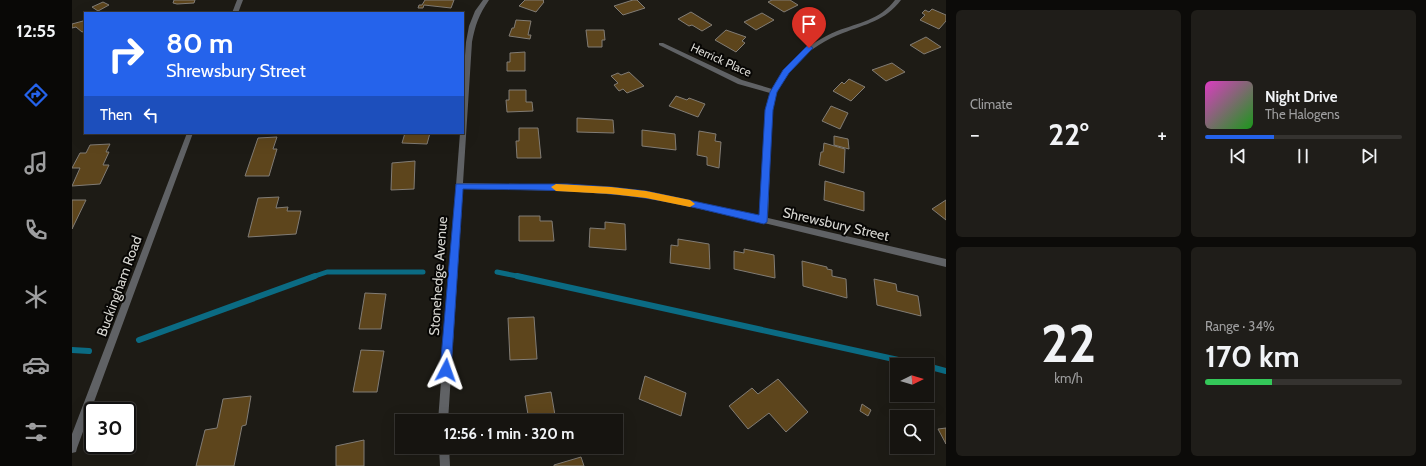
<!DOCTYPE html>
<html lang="en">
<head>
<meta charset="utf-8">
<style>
  :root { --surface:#161410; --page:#1f1d19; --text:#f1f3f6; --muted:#9e9e9f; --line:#353330; --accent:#2563eb }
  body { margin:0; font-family:Cabin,sans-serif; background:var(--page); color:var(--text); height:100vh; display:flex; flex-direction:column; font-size:15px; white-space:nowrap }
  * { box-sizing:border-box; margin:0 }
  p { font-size:13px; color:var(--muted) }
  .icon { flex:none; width:22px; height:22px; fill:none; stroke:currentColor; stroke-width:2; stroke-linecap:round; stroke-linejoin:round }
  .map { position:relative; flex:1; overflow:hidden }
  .panel { display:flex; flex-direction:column; gap:10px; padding:10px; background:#0c0b09; width:480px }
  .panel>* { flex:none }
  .guide { position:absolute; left:12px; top:12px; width:380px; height:122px; border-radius:0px; box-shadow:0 4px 16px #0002,0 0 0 1px var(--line); background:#2563eb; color:#fff; overflow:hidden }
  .needle { width:26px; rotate:85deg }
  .tools { position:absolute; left:818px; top:358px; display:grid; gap:8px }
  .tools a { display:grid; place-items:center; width:44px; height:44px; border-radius:0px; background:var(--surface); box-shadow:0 4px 16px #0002,0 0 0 1px var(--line); font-size:20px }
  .speed { position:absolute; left:12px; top:402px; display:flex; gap:8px; font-size:20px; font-weight:700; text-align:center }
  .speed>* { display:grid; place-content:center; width:52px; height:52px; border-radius:50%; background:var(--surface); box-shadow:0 4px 16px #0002,0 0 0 1px var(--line); line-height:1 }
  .speed .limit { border:2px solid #111; border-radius:6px; background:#fff; color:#111 }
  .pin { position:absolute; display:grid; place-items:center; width:34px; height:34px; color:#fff; margin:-41px -17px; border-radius:50% 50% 50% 0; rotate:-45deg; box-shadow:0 0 4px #0007 }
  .pin .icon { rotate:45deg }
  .me { position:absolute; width:44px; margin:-22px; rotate:4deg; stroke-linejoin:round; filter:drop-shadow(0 0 3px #0008) }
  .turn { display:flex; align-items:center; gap:14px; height:84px; padding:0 16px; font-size:18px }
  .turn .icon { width:52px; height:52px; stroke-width:2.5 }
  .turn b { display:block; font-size:28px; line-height:34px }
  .then { display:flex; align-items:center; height:38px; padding:0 16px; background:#0003; gap:8px; font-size:15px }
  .big { font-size:30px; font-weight:800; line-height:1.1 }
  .panel .tile { flex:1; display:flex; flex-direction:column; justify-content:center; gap:6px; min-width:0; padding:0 14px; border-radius:6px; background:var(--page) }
  .panel .dial { align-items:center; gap:0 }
  .dial b { font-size:52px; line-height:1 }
  .song { display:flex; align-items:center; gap:12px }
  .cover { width:48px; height:48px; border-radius:6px; background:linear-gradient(135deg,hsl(310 70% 55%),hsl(120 70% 35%)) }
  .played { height:4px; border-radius:2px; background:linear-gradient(90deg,var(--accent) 35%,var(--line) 35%) }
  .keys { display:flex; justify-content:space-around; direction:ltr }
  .heat { display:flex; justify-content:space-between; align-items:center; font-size:22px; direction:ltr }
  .charge { height:6px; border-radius:3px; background:linear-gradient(90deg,#34c759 34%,var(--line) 0) }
  .panel .tiles { flex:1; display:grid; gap:10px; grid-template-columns:repeat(2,1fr) }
  .trip { position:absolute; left:323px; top:414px; width:228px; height:40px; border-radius:0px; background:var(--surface); box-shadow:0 4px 16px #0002,0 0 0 1px var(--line); font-weight:800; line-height:40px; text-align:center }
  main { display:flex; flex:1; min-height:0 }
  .tabs { display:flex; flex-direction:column; width:72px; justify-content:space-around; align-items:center; background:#090806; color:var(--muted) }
  .tabs .icon { width:28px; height:28px }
  .tabs .current { color:var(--accent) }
  .tabs b { font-size:18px; color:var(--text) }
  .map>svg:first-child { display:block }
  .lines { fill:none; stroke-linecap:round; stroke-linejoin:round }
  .stream-far1 { stroke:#0b6b83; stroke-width:5 }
  .stream { stroke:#0b6b83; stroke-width:6 }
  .building { fill:#5d451c; stroke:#817c75 }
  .street { fill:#606265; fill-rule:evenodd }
  .route { fill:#2563eb; stroke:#184099 }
  .slow { fill:#f59e0b }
  .labels { text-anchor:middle; stroke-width:4; stroke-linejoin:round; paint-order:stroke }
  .far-street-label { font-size:12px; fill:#d7d6d1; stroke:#070604 }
  .street-label { font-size:14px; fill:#d7d6d1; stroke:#070604 }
</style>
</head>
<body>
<main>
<nav class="tabs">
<b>12:55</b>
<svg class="icon current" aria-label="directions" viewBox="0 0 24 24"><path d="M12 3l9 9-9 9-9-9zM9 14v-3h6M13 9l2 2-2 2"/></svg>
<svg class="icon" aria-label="music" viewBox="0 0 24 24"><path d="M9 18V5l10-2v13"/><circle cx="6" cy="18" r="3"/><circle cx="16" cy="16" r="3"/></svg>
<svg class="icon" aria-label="phone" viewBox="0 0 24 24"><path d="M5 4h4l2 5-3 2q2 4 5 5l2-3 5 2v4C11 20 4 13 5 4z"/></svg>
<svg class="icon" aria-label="climate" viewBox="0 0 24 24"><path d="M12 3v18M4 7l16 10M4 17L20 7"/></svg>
<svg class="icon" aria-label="car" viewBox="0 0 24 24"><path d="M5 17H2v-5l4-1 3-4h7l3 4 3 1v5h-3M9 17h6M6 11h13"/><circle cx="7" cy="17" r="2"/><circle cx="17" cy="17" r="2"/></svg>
<svg class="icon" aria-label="filters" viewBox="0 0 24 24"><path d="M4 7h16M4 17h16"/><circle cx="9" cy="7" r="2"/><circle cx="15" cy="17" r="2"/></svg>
</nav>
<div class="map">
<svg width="874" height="466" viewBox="0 0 874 466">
  <rect width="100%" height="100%" fill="#1d1b15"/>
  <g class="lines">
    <g class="stream-far1">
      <path d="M425 272 450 277"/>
      <path d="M240 277 255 272H351"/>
    </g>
    <g class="stream">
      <path d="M445 276 849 365"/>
      <path d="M67 340 243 276"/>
      <path d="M0 350 17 351"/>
      <path d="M855 366 874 371"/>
    </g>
  </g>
  <g class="building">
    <path d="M102 0H123L122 3 105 4 101 3Z"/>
    <path d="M353 0H382L379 8 352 5 351 8H346L347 5H350Z"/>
    <path d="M453 0H472L471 1 472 2 464 12 447 6Z"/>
    <path d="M561 0H565L573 8 551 15 542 6Z"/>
    <path d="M700 0H718L726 5 712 12 696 2Z"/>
    <path d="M31 2 37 5 26 11 20 7Z"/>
    <path d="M860 9 874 15V21L867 29 848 20 853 15 850 13 853 10 857 12Z"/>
    <path d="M619 12 640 25 630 31 620 25 617 26 606 19Z"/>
    <path d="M690 13 702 20 684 30 672 22Z"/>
    <path d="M444 20 459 21 456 35H459L458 39 437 36 440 28H442Z"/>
    <path d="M11 21 13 22V31L10 32 4 27 0 28V24Z"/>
    <path d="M514 30H532L533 40H530V47H516Z"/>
    <path d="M654 30 674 37 670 41 673 43 664 52 643 40Z"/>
    <path d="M854 37 869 47 852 54 838 45Z"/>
    <path d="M453 52V71H435V62H438V53Z"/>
    <path d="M820 63 833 72 814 81 800 70Z"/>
    <path d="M557 72 572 86 555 93 551 89 547 91 542 85 546 83 539 76 546 73 549 75Z"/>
    <path d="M777 79 793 87 779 101 761 91 770 82 772 84Z"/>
    <path d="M437 90H454V102H460L461 111 435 112 434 100H437Z"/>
    <path d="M604 96 615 100 617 98 633 104 626 117 597 106Z"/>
    <path d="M759 106 776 113 768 129 750 121Z"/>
    <path d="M505 118 541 120 542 133 505 132Z"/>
    <path d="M447 128H466L469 158H445L444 141H447Z"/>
    <path d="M570 130 603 134 604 150 570 146Z"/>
    <path d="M627 131 644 134 643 141 649 142 647 168 635 165V157L625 155Z"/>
    <path d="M333 133H358L355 144 330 143Z"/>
    <path d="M762 136 776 139 777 149 762 145Z"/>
    <path d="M205 137 201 149H205L197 176H173L186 138Z"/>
    <path d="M752 143 773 149 772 173 747 165 749 152H751Z"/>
    <path d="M38 144 34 152H37L31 165H37L28 184 0 186 8 168H0L8 153H14L18 145Z"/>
    <path d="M343 161 342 189 319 190 320 163Z"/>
    <path d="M753 181 792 192V211L752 200Z"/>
    <path d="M207 197 204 208 216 207 215 211H229L224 234 176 237 186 198Z"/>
    <path d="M0 200H14L0 229Z"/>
    <path d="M874 200V220L860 209Z"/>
    <path d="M447 216H468V221H480L482 241H447Z"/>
    <path d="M533 222 553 224 554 250 517 247 518 228 533 229Z"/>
    <path d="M606 239 637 244 638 269 598 263 599 245 606 246Z"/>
    <path d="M672 249 702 255 703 278 662 269V251L672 253Z"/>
    <path d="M730 261 755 267V269L760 270V276L774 279 775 298 731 286Z"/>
    <path d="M802 279 824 284 825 291 846 296 849 316 805 305Z"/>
    <path d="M293 293 314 294 309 329H287Z"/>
    <path d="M462 317 465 359 438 360 436 318Z"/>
    <path d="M289 350 312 351 305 392H281Z"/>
    <path d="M573 376 614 393 609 416 567 399Z"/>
    <path d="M706 379 736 412 714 432 697 413 676 429 657 406 680 388 686 394Z"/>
    <path d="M479 392 484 421H457L453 396Z"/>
    <path d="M179 396 174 425 170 426 162 466H124L133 430 145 428 151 399Z"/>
    <path d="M790 404 799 410 796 416 788 411Z"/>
    <path d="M874 428V444L866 429Z"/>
    <path d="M292 440V466H264V446Z"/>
    <path d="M509 457 512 466H482V465Z"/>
  </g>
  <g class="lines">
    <g class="street">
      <path d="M165 0H171L166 13H160Z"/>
      <path d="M411 0H417C407 14 403 26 400 42L391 183 495 185 574 191 688 216 693 116 695 103 698 93 666 84 587 45V43H591L670 80 700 89C714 62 737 43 765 31 786 23 808 20 823 0H829C813 21 794 24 771 33 738 45 707 73 700 109L696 218 874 259V267L692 223 574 197 495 191 391 189 376 421H366L388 133H391V83L394 42 397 26 403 11Z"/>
      <path d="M115 133H121L5 448 4 452 0 453V434Z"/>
      <path d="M367 447H377L378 466H368Z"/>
    </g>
  </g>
  <path class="route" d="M737 45 741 48 740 49 717 73 705 92 701 110 695 222 692 224C652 215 613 204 573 198 513 189 451 190 391 189L379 370 377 374 374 376 370 374 368 370 384 184H495L539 187 574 191 687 215 693 110 698 92 711 70 735 46Z"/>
  <path class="slow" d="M484 184 539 187 574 191 618 200 623 204 618 207 574 198 539 194 484 191 479 187Z"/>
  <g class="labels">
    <g class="far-street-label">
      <text transform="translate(649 60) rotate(24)" y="4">Herrick Place</text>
    </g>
    <g class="street-label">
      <text transform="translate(764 224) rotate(13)" y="5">Shrewsbury Street</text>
      <text transform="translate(366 276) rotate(-86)" y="5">Stonehedge Avenue</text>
      <text transform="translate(47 286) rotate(-70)" y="5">Buckingham Road</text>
    </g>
  </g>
</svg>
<div class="tools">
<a><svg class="needle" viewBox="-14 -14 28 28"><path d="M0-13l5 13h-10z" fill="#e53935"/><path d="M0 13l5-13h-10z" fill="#9e9e9f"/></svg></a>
<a><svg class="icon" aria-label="search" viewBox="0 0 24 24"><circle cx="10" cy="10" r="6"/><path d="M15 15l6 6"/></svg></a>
</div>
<div class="speed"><div class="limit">30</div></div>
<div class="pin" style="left:737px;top:48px;background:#d93025"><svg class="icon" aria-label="arrive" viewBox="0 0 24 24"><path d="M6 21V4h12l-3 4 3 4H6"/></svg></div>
<svg class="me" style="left:374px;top:370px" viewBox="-20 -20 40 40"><path d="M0-17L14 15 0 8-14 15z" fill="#2563eb" stroke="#fff" stroke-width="4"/></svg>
<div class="trip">12:56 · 1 min · 320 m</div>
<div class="guide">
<div class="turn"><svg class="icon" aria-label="right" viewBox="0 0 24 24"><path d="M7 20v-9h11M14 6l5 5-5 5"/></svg><div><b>80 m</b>Shrewsbury Street</div></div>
<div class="then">Then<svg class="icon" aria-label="left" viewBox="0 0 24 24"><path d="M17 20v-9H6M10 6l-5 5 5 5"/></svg></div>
</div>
</div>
<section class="panel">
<div class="tiles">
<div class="tile"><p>Climate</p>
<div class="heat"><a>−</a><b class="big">22°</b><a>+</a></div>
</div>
<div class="tile">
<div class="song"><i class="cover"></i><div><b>Night Drive</b><p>The Halogens</p></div></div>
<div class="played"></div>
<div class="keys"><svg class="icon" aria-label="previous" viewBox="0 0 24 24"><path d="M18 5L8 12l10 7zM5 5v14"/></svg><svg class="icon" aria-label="pause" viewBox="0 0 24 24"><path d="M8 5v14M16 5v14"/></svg><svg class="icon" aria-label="next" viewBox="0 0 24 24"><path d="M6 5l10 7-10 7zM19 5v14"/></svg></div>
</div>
<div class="tile dial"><b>22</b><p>km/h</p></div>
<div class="tile"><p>Range · 34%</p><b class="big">170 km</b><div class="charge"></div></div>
</div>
</section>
</main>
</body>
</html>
